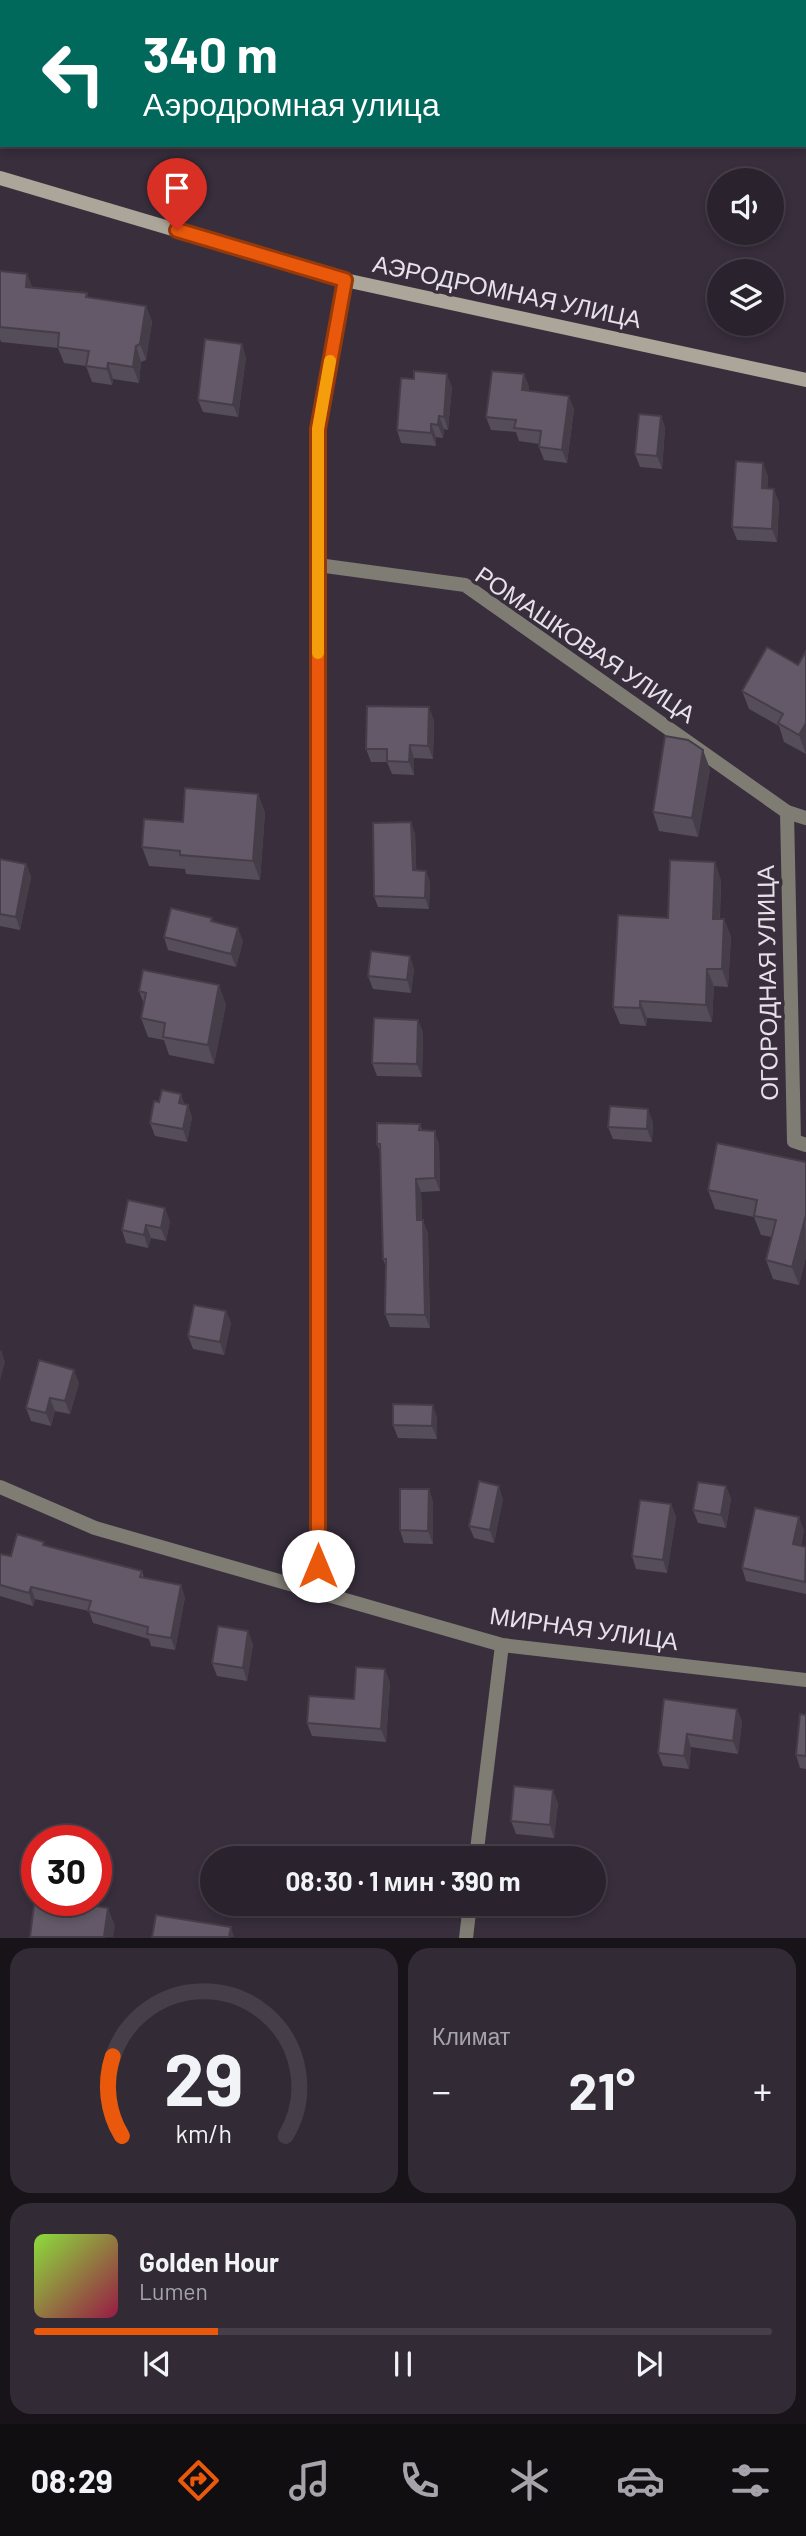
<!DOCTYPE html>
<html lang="ru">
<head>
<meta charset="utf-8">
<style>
  :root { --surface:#2a222d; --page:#322a35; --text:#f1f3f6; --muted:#a5a4aa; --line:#463f49; --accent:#ea580c }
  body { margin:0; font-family:Barlow,sans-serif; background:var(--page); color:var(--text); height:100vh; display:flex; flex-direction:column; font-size:26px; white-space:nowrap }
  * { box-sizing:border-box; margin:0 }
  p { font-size:23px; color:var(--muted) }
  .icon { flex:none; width:38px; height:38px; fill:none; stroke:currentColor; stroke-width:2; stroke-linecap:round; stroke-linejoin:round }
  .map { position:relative; height:1938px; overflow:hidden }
  .drawer { display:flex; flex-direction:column; gap:10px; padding:10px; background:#171319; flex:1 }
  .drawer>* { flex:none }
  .guide { position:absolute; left:0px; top:0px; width:807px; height:147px; box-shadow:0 4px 10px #0003,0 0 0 2px var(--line); background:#00695c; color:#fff; overflow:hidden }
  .buttons { position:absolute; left:707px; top:168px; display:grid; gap:14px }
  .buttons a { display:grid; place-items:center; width:77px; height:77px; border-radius:50%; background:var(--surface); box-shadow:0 4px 10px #0003,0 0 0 2px var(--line); font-size:35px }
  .speed { position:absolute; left:21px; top:1825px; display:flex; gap:14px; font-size:35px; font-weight:700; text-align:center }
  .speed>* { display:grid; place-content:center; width:91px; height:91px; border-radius:50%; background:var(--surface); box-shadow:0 4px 10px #0003,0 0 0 2px var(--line); line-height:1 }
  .speed .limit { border:10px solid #d22; background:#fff; color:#111 }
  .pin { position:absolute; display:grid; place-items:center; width:60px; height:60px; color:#fff; margin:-72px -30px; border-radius:50% 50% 50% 0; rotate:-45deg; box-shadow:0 0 7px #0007 }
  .pin .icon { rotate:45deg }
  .me { position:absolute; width:77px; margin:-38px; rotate:0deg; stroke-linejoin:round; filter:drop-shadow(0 0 5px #0008) }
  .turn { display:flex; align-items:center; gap:24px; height:147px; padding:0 28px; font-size:32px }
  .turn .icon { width:91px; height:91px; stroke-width:2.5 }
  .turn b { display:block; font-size:49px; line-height:60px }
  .big { font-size:52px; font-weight:700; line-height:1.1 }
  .drawer .tile { flex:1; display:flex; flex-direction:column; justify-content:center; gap:10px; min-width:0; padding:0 24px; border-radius:21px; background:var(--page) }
  .drawer .dial { align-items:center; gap:0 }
  .dial svg { height:182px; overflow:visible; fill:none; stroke:var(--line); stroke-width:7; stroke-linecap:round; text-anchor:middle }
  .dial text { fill:var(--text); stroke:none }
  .song { display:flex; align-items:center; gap:21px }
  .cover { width:84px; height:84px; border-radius:10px; background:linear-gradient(135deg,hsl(90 70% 55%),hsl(340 70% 35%)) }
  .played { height:7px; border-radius:4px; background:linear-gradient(90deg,var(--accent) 25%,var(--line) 25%) }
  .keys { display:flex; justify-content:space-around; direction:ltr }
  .heat { display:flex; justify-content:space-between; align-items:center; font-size:38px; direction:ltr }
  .drawer .tiles { flex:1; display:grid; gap:10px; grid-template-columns:1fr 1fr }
  .tile:last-child { grid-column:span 2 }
  .trip { position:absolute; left:200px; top:1846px; width:406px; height:70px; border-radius:35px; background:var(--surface); box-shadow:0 4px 10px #0003,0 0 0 2px var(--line); font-weight:700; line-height:70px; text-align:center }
  .tab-bar { display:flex; height:112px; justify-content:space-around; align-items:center; background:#110e12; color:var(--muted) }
  .tab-bar .icon { width:49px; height:49px }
  .tab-bar .selected { color:var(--accent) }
  .tab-bar b { font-size:32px; color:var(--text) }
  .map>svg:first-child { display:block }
  .green { fill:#53395f }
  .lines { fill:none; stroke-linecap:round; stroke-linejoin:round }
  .street { stroke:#7f7c74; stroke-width:14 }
  .secondary { stroke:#aba699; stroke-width:14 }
  .wall { fill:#554d59 }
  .shaded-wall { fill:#453e49 }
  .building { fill:#635968; stroke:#453e49; stroke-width:2 }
  .route-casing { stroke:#983908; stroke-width:18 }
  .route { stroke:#ea580c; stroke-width:12 }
  .slow { stroke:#f59e0b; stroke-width:12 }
  .labels { text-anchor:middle; stroke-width:7; stroke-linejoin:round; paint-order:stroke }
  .street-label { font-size:24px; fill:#e7e1e9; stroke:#382e3c }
</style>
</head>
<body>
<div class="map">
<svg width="806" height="1938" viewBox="0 0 806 1938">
  <rect width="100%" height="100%" fill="#382e3c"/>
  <path class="green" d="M491 0H806V70L805 2Z"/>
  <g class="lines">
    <g class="street">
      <path d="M318 565 465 585 787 812 806 818"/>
      <path d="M787 812 794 1141 806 1145"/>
      <path d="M0 1487 95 1528 502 1645 806 1680"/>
      <path d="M318 1594V429L345 280"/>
      <path d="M476 1858 502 1645"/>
      <path d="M466 1938 470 1904"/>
    </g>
    <path class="secondary" d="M0 178 345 280 806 380"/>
  </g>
  <g class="wall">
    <path d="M0 271 27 274 32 287 87 293 88 297 146 306 152 322 146 360 141 362 139 383 113 379 112 385 92 382 86 366 64 363 58 348 1 342 0 339Z"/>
    <path d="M246 357 238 417 203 412 198 400Z"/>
    <path d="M524 374 529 387 528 391 574 409 567 463 544 460 539 447V444L519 441 516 432 491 430 486 417Z"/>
    <path d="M452 387 448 430 444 429 443 438 436 437V446L401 443 397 430Z"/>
    <path d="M661 416 665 428 662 469 640 467 635 454Z"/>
    <path d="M768 476 767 489 779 502 777 542 737 540 732 527Z"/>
    <path d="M798 665 806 754 784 742 779 726 749 709 742 691Z"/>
    <path d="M434 720 433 759 414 758V775L392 774 387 762H371L366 749Z"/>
    <path d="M710 769 698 837 659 831 653 812Z"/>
    <path d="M258 794 265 813 260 880 186 874 185 869 149 866 142 847 183 822Z"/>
    <path d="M415 833 416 871H426L430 882 429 909 378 907 374 896Z"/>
    <path d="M0 859 26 864 31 877 20 930 0 926Z"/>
    <path d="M721 880 720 919H724L731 937 728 987 714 986 712 1022 647 1018 646 1026 620 1024 613 1007 668 918Z"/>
    <path d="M212 918 213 921 243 941 236 967 168 950 164 937Z"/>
    <path d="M414 969 411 993 373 989 368 976Z"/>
    <path d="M139 991 226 1004 214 1064 169 1055 164 1040 148 1037 141 1018 144 1004Z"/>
    <path d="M418 1020 423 1033 422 1077 377 1076 372 1063Z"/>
    <path d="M181 1094 184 1104 188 1105 192 1118 187 1142 155 1136 150 1123 159 1102Z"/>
    <path d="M653 1122 652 1142 613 1139 608 1127Z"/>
    <path d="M420 1124 422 1130 439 1144 440 1191 421 1192 422 1220 428 1233 430 1328 390 1327 385 1314 386 1267 383 1259 381 1154 377 1144Z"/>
    <path d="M806 1162V1257L799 1285 773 1279 766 1260 772 1237 761 1235 754 1217 715 1209 708 1190Z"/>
    <path d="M170 1221 166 1241 151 1238 148 1248 126 1243 122 1230Z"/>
    <path d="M226 1311 231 1323 224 1355 193 1349 188 1336Z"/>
    <path d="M79 1383 70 1414 55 1411 51 1426 31 1421 26 1408Z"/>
    <path d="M437 1417V1439L398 1438 393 1425Z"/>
    <path d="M726 1486 731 1499 726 1528 698 1523 693 1510Z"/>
    <path d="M429 1489 433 1502V1544L404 1543 400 1530Z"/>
    <path d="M503 1499 494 1543 474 1538 469 1526Z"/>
    <path d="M671 1504 676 1517 667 1573 636 1569 632 1556Z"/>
    <path d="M804 1530 801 1546 806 1547V1594L746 1581 742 1568Z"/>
    <path d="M46 1546 142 1571 144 1578 185 1597 175 1650 151 1646 149 1639 93 1623 89 1611 35 1599 33 1606 0 1596V1554L11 1556Z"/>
    <path d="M253 1644 247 1681 217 1676 212 1663Z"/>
    <path d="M390 1682 386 1742 312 1736 307 1723Z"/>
    <path d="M664 1699 737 1709 742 1722 738 1754 691 1747 689 1769 663 1766 658 1753Z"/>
    <path d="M806 1715V1769L800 1768 796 1755Z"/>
    <path d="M558 1803 554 1838 516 1834 511 1821Z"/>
  </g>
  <g class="shaded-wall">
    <path d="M27 274 33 290 26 287Z"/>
    <path d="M146 306 152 322 146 360 140 344Z"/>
    <path d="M242 344 246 357 238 417 233 405Z"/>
    <path d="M136 346 141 362 139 383 133 367Z"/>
    <path d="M108 363 113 379 112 385 107 369Z"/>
    <path d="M447 374 452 387 448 430 444 417Z"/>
    <path d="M524 374 529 387 527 403 522 390Z"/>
    <path d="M569 396 574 409 567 463 562 450Z"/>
    <path d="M439 416 444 429 443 438 438 425Z"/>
    <path d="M661 416 665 428 662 469 657 456Z"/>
    <path d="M431 424 436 437V446L431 433Z"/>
    <path d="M763 463 768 476 767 501 762 488Z"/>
    <path d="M774 489 779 502 777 542 772 529Z"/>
    <path d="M429 707 434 720 433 759 428 746Z"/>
    <path d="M806 723V754L799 735Z"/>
    <path d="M410 745 414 758V775L409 762Z"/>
    <path d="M703 750 710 769 698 837 692 818Z"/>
    <path d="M258 794 265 813 260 880 253 861Z"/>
    <path d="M411 822 415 833 417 881 413 870Z"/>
    <path d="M715 862 721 880 719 936 713 919Z"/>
    <path d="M26 864 31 877 20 930 16 917Z"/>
    <path d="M426 871 430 882 429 909 425 898Z"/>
    <path d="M724 919 731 937 728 987 722 969Z"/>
    <path d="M238 928 243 941 236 967 231 954Z"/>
    <path d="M410 956 414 969 411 993 407 980Z"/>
    <path d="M707 969 714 986 712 1022 706 1005Z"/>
    <path d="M219 985 226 1004 214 1064 208 1045Z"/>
    <path d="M640 1001 647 1018 646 1026 640 1008Z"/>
    <path d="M418 1020 423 1033 422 1077 417 1064Z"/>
    <path d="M181 1094 185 1107 179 1103Z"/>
    <path d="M188 1105 192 1118 187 1142 183 1129Z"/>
    <path d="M648 1109 653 1122 652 1142 647 1129Z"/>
    <path d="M435 1131 439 1144 440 1191 435 1178Z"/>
    <path d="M416 1179 421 1192 422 1233 417 1220Z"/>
    <path d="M165 1208 170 1221 166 1241 161 1228Z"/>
    <path d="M805 1214 806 1257 799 1285 792 1267Z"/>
    <path d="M423 1220 428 1233 430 1328 425 1315Z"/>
    <path d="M146 1225 151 1238 148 1248 144 1235Z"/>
    <path d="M226 1311 231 1323 224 1355 220 1342Z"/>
    <path d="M1 1349 5 1362 0 1381V1352Z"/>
    <path d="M74 1370 79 1383 70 1414 65 1401Z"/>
    <path d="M50 1398 55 1411 51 1426 46 1413Z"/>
    <path d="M433 1405 437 1417V1439L432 1426Z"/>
    <path d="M499 1486 503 1499 494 1543 490 1530Z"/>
    <path d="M726 1486 731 1499 726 1528 721 1515Z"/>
    <path d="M429 1489 433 1502V1544L428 1531Z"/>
    <path d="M671 1504 676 1517 667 1573 663 1560Z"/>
    <path d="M799 1517 804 1530 798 1557 793 1544Z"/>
    <path d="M181 1585 185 1597 175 1650 171 1638Z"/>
    <path d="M31 1587 35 1599 33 1606 29 1593Z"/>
    <path d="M248 1631 253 1644 247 1681 243 1668Z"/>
    <path d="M385 1669 390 1682 386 1742 381 1729Z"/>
    <path d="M737 1709 742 1722 738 1754 733 1741Z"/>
    <path d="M687 1734 691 1747 689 1769 684 1756Z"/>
    <path d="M553 1790 558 1803 554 1838 550 1825Z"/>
    <path d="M108 1908 115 1926 113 1937H104Z"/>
    <path d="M231 1927 234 1937H229Z"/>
  </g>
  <g class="building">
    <path d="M0 271 27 274 26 287 87 293 86 297 146 306 140 344 136 346 133 367 108 363 107 369 86 366 89 351 58 347 59 333 0 327Z"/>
    <path d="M205 339 242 344 233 405 198 400Z"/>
    <path d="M414 371 447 374 444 417 439 416 438 425 431 424V433L397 430 401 378 414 379Z"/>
    <path d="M492 371 524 374 522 390 569 396 562 450 539 447 541 431 514 428 516 420 486 417Z"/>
    <path d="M639 414 661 416 657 456 635 454Z"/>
    <path d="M736 461 763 463 762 488 774 489 772 529 732 527Z"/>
    <path d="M767 647 798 665 806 651V723L799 735 778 723 783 714 742 691Z"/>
    <path d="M367 706 429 707 428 746 410 745 409 762 387 761V749H366Z"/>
    <path d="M665 736 688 740 703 750 692 818 653 812Z"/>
    <path d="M185 788 258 794 253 861 180 855V851L142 847 144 819 183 822Z"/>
    <path d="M411 822 413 870 426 871 425 898 374 896 373 823Z"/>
    <path d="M0 859 26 864 16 917 0 914Z"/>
    <path d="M670 860 715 862 713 919H724L722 969H707L706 1005 640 1001V1008L613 1007 618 915 668 918Z"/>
    <path d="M171 908 212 918 211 921 238 928 231 954 164 937Z"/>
    <path d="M371 951 410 956 407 980 368 976Z"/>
    <path d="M143 970 219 985 208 1045 163 1037 165 1023 141 1018 146 993 139 991Z"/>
    <path d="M374 1018 418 1020 417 1064 372 1063Z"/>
    <path d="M162 1090 181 1094 179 1103 188 1105 183 1129 150 1123 154 1101 159 1102Z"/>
    <path d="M610 1106 648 1109 647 1129 608 1127Z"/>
    <path d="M377 1123 420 1124 419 1130 435 1131V1178L416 1179 417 1220H423L425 1315 385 1314 386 1259H383L380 1144H377Z"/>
    <path d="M717 1143 806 1162V1215L792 1267 766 1260 776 1220 754 1216 757 1200 708 1190Z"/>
    <path d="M128 1200 165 1208 161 1228 146 1225 144 1235 122 1230Z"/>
    <path d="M194 1305 226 1311 220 1342 188 1336Z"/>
    <path d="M39 1360 74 1370 65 1401 50 1398 46 1413 26 1408Z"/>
    <path d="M393 1404 433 1405 432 1426 393 1425Z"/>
    <path d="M479 1481 499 1486 490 1530 469 1526Z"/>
    <path d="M698 1482 726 1486 721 1515 693 1510Z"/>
    <path d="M400 1489H429L428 1531 400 1530Z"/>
    <path d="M640 1500 671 1504 663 1560 632 1556Z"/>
    <path d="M755 1508 799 1517 793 1544 806 1547 805 1582 742 1568Z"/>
    <path d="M17 1534 44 1542 43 1545 142 1571 140 1577 181 1585 171 1638 147 1634 148 1627 88 1611 91 1601 31 1587 29 1593 0 1585V1554L11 1556Z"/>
    <path d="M218 1626 248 1631 243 1668 212 1663Z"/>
    <path d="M356 1667 385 1669 381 1729 307 1723 309 1696 354 1699Z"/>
    <path d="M664 1699 737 1709 733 1741 687 1734 684 1756 658 1753Z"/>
    <path d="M800 1714 806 1715V1756L796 1755Z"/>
    <path d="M514 1786 553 1790 550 1825 511 1821Z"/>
    <path d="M35 1897 37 1898V1900H57L108 1908 104 1937H30Z"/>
    <path d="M156 1915 231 1927 229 1937H152Z"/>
  </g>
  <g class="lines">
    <g class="route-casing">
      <path id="route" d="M177 230 345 280 318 429V1566"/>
    </g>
    <use href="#route" class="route"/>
    <path class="slow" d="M318 653V429L330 361"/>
  </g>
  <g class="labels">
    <g class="street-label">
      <text transform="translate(507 292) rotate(12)" y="8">АЭРОДРОМНАЯ УЛИЦА</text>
      <text transform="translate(585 645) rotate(34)" y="8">РОМАШКОВАЯ УЛИЦА</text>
      <text transform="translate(768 983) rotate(-91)" y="8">ОГОРОДНАЯ УЛИЦА</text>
      <text transform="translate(584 1629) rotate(8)" y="8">МИРНАЯ УЛИЦА</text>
    </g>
  </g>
</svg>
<div class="buttons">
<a><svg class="icon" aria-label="sound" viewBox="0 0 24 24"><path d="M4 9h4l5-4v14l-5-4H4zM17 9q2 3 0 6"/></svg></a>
<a><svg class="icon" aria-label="layers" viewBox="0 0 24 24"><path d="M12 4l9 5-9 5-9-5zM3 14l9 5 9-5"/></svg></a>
</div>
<div class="speed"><div class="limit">30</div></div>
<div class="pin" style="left:177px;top:230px;background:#d93025"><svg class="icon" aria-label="arrive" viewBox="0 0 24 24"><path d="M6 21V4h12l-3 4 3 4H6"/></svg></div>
<svg class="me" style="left:318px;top:1566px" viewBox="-20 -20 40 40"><circle r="19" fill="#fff"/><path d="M0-13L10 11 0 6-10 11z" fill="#ea580c"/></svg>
<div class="trip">08:30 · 1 мин · 390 m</div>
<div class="guide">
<div class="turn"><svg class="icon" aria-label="left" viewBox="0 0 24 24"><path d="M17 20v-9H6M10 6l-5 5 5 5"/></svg><div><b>340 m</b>Аэродромная улица</div></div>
</div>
</div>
<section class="drawer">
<div class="tiles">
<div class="tile dial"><svg viewBox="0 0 100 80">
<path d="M14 69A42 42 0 1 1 86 69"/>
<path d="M14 69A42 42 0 0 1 10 34" stroke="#ea580c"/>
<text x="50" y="56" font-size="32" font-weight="700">29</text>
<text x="50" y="72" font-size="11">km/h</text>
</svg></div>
<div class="tile"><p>Климат</p>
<div class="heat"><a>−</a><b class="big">21°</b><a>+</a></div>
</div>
<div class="tile">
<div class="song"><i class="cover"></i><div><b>Golden Hour</b><p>Lumen</p></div></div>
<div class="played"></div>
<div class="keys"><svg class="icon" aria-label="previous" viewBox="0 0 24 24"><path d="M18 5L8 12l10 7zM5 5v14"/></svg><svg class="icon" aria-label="pause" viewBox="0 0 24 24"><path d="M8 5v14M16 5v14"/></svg><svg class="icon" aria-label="next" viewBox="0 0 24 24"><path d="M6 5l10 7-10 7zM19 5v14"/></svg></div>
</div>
</div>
</section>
<nav class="tab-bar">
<b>08:29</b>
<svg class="icon selected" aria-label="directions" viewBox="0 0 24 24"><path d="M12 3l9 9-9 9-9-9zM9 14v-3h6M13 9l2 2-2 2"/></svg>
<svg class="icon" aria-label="music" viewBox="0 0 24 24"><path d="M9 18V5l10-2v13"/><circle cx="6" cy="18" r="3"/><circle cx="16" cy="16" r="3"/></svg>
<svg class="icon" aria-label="phone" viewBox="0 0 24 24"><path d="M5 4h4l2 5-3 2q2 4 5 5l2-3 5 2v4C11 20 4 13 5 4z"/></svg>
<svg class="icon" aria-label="climate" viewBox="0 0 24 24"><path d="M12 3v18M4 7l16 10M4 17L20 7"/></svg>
<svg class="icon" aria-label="car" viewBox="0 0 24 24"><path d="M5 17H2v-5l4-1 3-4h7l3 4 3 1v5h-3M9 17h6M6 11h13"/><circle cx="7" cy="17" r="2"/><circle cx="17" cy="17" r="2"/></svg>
<svg class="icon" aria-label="filters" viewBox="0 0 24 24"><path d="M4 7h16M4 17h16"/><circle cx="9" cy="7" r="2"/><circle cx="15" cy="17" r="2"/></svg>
</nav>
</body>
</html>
